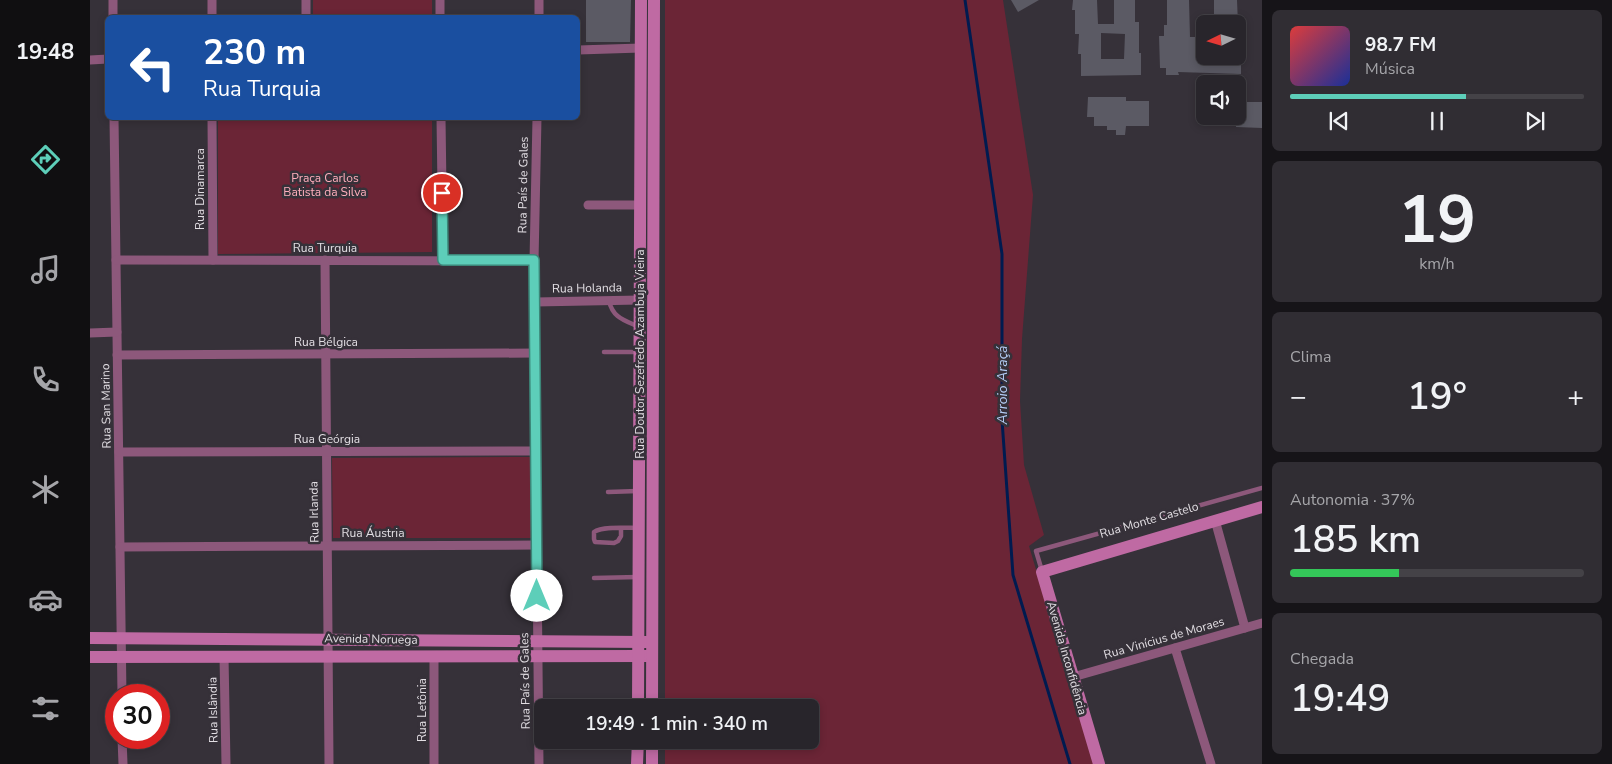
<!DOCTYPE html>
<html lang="pt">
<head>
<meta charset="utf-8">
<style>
  :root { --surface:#28252b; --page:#302d33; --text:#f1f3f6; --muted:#a5a5a9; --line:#444247; --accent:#5dceb9 }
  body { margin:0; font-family:"Nunito Sans",sans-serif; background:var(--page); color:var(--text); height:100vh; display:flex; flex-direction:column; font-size:19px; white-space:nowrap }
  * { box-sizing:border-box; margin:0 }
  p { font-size:16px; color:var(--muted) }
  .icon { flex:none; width:28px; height:28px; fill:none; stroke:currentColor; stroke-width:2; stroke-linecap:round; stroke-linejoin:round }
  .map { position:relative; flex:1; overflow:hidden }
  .panel { display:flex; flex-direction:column; gap:10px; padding:10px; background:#161418; width:350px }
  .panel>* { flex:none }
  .top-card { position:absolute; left:15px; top:15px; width:475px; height:105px; border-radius:8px; box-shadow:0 2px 8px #0003,0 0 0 1px var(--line); background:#1a4fa0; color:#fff; overflow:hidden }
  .needle { width:32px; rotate:265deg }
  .fabs { position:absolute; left:1106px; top:15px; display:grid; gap:10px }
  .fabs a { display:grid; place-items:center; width:50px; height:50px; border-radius:8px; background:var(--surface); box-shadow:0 2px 8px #0003,0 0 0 1px var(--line); font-size:25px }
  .speed { position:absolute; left:15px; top:684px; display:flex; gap:10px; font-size:25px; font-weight:700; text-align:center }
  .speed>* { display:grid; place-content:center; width:65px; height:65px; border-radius:50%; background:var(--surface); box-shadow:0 2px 8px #0003,0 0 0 1px var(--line); line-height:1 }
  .speed .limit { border:8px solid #d22; background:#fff; color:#111 }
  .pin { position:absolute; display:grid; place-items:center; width:42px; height:42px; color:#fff; margin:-21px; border:2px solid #fff; border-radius:50%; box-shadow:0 1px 5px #0007 }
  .me { position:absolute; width:55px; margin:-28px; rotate:0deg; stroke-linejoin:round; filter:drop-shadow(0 0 4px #0008) }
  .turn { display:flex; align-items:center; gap:18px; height:105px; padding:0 15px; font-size:22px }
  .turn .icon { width:65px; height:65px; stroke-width:2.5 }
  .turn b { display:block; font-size:35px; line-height:42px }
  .big { font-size:38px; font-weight:600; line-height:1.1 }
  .panel .tile { flex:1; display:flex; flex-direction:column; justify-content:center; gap:8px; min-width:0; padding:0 18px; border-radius:8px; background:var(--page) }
  .panel .dial { align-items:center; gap:0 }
  .dial b { font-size:65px; line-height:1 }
  .song { display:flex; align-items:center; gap:15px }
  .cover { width:60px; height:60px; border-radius:8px; background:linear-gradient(135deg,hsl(0 70% 55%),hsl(230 70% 35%)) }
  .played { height:5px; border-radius:2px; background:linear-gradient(90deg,var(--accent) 60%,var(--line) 60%) }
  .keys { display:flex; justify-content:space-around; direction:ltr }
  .heat { display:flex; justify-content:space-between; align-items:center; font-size:28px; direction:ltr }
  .charge { height:8px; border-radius:4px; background:linear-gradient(90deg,#34c759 37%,var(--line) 0) }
  .trip { position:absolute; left:444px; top:699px; width:285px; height:50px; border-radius:8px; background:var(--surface); box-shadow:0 2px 8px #0003,0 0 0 1px var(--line); font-weight:600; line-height:50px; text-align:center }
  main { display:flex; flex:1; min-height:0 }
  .menu { display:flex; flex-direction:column; width:90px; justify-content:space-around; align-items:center; background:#100f11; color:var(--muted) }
  .menu .icon { width:35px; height:35px }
  .menu .selected { color:var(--accent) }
  .menu b { font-size:22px; color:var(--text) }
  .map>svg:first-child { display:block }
  .green { fill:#6b2536 }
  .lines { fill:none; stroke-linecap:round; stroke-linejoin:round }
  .stream { stroke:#001b50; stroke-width:3 }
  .building { fill:#5b5a64; fill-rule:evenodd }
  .lane { stroke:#8d587b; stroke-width:4.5 }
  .street { stroke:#8d587b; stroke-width:9 }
  .secondary { stroke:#bf6aa3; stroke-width:12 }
  .route-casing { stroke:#3c8678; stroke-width:12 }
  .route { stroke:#5dceb9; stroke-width:9 }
  .labels { text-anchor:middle; stroke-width:5; stroke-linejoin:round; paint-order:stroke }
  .park-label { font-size:12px; fill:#ffaebc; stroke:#363139 }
  .street-label { font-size:12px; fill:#e2dee3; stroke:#363139 }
  .water-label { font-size:14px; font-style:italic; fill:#b2ccf4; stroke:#363139 }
</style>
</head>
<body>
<main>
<nav class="menu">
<b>19:48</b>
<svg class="icon selected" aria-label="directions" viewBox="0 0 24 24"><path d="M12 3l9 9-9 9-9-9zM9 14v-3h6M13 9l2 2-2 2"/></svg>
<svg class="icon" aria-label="music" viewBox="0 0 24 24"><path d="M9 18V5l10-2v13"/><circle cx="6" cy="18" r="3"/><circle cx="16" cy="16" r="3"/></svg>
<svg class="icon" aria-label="phone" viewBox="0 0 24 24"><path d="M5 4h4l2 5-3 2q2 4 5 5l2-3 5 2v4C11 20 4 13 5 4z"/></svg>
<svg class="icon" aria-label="climate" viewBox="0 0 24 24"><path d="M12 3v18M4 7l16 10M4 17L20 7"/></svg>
<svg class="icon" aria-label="car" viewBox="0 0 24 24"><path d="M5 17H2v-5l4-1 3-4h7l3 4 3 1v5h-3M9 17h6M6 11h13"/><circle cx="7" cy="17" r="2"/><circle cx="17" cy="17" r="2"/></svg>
<svg class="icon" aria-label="filters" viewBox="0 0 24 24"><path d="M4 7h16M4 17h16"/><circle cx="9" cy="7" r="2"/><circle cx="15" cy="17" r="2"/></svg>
</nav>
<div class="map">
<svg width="1172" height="764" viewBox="0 0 1172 764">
  <rect width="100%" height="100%" fill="#363139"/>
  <g class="green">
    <rect x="223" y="0" width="119" height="17"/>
    <path d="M575 0H913L943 195 932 339 930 401 934 465 954 535 939 546 1004 764H575V740H720V708L575 707Z"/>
    <path d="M128 118H342V252L128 254Z"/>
    <path d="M441 457V538H243L242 458Z"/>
  </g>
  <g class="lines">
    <path class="stream" d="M875 0 912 254V420L923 575 980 764"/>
  </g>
  <g class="building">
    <path d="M496 0H541L540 42H496Z"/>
    <path d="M921 0H949L928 12Z"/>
    <path d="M983 0H1007L1008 24H1024V0H1045V22H1049V53H1051V75L991 76V54H988L989 34H985V10H982ZM1011 33 1035 34 1034 59H1011Z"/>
    <path d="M1077 0H1099L1100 37H1109V42H1115V56H1151V74L1088 72 1089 75H1076V68H1070L1069 36H1074V25H1077Z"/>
    <path d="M1124 0H1147L1148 24H1121V16H1124Z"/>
    <path d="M998 97H1036V101H1059V126H1036L1035 135H1026V130H1017V126H1004V117H997Z"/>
    <path d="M1148 102H1172V128L1146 127Z"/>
  </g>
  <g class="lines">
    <g class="lane">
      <path d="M519 301C523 318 534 320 549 327"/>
      <path d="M514 352H549"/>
      <path d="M518 492 548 491"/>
      <path d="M531 528V536L528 541 524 543 505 542 504 539V532C512 526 537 528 548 528"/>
      <path d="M952 571 946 551 1172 488"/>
      <path d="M504 578 548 577"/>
    </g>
    <g class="street">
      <path d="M23 0V18"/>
      <path d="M122 0V18"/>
      <path d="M216 0V18"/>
      <path d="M350 0V18"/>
      <path d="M449 0V18"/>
      <path d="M488 50 551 48"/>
      <path d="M0 60 18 59"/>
      <path d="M24 118 32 695"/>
      <path d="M122 118 123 260"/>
      <path d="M351 118 353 260"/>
      <path d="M447 118 444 261 449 764"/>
      <path d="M498 205H551"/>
      <path d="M26 260 444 261"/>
      <path d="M235 260 239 764"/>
      <path d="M445 302 550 300"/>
      <path d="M0 333 27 332"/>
      <path d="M27 355 445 353"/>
      <path d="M29 452 446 451"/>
      <path d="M1125 520 1155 628"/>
      <path d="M30 547 447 545"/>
      <path d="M1085 648 1121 764"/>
      <path d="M134 656 136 764"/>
      <path d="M344 656V764"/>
      <path d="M983 677 1172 623"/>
      <path d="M32 738 33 764"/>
    </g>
    <g class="secondary">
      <path d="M0 638 557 642"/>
      <path d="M0 657 557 656"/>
      <path d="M548 708 551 0"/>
      <path d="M562 708 564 0"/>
      <path d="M562 740V764"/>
      <path d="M547 764 548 740"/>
      <path d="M1009 764 952 572 1172 507"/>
    </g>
  </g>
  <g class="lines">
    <g class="route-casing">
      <path id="route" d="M352 193 353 260H444L447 596"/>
    </g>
    <use href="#route" class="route"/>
  </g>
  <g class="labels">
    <g class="park-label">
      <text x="235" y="182">Praça Carlos<tspan x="235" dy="14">Batista da Silva</tspan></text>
    </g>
    <g class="street-label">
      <text transform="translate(433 185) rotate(-89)" y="4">Rua País de Gales</text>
      <text transform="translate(110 189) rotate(-90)" y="4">Rua Dinamarca</text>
      <text x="235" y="252">Rua Turquia</text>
      <text transform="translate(497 288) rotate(-1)" y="4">Rua Holanda</text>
      <text x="236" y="346">Rua Bélgica</text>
      <text transform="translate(550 354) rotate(-90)" y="4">Rua Doutor Sezefredo Azambuja Vieira</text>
      <text transform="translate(16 406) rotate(-91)" y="4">Rua San Marino</text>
      <text x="237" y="443">Rua Geórgia</text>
      <text transform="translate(224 512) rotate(-91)" y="4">Rua Irlanda</text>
      <text transform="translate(1059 520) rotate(-16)" y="4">Rua Monte Castelo</text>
      <text x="283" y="537">Rua Áustria</text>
      <text transform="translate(1074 638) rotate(-16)" y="4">Rua Vinícius de Moraes</text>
      <text transform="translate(281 639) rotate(1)" y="4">Avenida Noruega</text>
      <text transform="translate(977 658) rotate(74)" y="4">Avenida Inconfidência</text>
      <text transform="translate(435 681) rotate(-91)" y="4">Rua País de Gales</text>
      <text transform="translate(123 710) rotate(-91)" y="4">Rua Islândia</text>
      <text transform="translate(332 710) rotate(-90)" y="4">Rua Letônia</text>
    </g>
    <g class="water-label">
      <text transform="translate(912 385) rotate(-90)" y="5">Arroio Araçá</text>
    </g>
  </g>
</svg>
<div class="fabs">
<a><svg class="needle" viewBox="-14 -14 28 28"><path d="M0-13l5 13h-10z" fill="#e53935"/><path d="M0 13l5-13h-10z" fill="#a5a5a9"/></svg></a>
<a><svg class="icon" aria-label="sound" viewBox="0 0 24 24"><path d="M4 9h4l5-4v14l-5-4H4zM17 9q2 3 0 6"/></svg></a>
</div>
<div class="speed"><div class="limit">30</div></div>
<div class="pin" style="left:352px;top:193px;background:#d93025"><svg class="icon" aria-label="arrive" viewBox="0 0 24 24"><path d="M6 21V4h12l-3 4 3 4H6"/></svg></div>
<svg class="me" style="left:447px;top:596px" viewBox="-20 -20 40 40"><circle r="19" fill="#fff"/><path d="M0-13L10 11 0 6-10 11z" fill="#5dceb9"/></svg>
<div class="trip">19:49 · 1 min · 340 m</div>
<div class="top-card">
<div class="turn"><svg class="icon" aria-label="left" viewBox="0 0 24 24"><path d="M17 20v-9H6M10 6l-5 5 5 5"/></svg><div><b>230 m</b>Rua Turquia</div></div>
</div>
</div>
<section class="panel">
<div class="tile">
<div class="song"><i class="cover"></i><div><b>98.7 FM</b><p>Música</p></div></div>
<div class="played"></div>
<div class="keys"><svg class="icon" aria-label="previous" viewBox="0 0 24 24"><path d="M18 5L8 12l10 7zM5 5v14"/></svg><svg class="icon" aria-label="pause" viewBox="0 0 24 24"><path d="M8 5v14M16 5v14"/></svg><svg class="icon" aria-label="next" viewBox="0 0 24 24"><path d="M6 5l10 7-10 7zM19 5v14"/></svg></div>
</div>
<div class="tile dial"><b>19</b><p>km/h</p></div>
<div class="tile"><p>Clima</p>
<div class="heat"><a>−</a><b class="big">19°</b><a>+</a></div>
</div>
<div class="tile"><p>Autonomia · 37%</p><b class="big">185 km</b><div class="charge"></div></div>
<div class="tile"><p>Chegada</p><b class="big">19:49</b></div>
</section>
</main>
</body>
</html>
